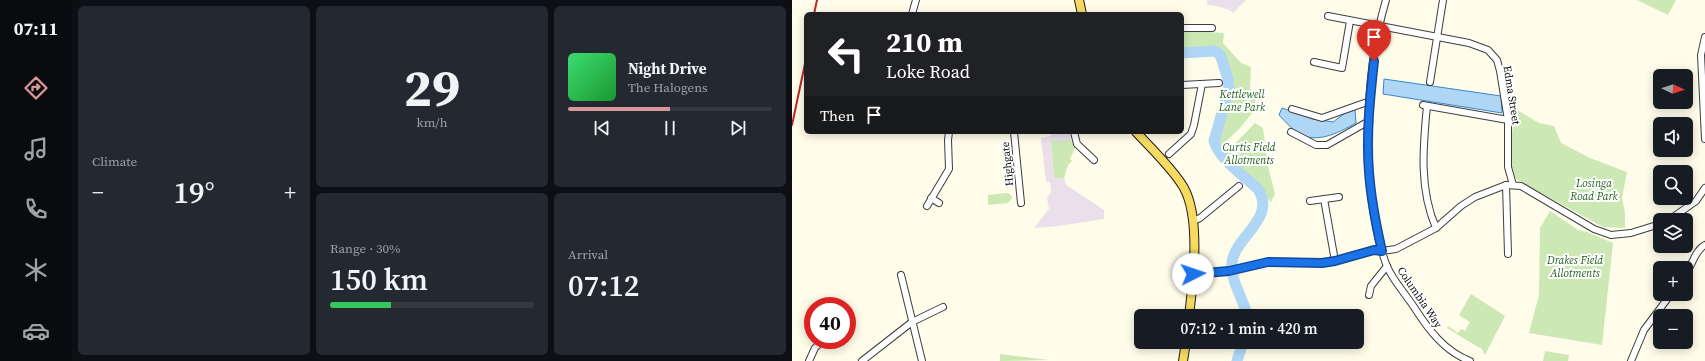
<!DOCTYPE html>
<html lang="en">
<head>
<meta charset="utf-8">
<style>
  :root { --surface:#171b24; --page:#242831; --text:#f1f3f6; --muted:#9ea1a6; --line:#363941; --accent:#d89798 }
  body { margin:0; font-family:"Source Serif 4",serif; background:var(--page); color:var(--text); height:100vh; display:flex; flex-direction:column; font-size:15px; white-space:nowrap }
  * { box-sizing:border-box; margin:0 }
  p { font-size:13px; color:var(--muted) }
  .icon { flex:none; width:22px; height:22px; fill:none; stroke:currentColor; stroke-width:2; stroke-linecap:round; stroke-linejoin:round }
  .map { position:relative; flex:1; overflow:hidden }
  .side { display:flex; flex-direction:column; gap:6px; padding:6px; background:#0d0f14; width:720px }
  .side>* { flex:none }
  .guide { position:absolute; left:12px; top:12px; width:380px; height:122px; border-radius:6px; box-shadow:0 2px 10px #0003; background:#202124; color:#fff; overflow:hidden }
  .needle { width:26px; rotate:94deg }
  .buttons { position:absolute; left:861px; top:69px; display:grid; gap:8px }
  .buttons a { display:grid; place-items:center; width:40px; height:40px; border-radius:6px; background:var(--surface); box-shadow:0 2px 10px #0003; font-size:20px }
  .speed { position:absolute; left:12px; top:297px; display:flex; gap:8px; font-size:20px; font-weight:700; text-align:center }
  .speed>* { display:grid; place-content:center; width:52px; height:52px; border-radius:50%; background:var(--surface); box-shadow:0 2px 10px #0003; line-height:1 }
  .speed .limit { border:6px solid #d22; background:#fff; color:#111 }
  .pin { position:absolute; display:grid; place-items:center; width:34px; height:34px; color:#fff; margin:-41px -17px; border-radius:50% 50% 50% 0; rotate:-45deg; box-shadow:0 0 4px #0007 }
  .pin .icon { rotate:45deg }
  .me { position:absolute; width:44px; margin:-22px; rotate:86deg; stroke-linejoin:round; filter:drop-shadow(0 0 3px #0008) }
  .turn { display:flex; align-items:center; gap:14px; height:84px; padding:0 16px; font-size:18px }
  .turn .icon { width:52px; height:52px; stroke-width:2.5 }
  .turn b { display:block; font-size:28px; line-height:34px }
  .then { display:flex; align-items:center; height:38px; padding:0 16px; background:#0003; gap:8px; font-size:15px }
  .big { font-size:30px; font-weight:600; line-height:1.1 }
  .side .tile { flex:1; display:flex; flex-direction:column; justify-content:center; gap:6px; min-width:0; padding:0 14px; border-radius:6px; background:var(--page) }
  .side .dial { align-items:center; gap:0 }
  .dial b { font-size:52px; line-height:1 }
  .song { display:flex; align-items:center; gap:12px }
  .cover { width:48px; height:48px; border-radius:6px; background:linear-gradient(135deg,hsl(140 70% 55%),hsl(130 70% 35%)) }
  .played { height:4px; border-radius:2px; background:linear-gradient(90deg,var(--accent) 50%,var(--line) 50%) }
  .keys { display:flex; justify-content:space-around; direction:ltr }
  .heat { display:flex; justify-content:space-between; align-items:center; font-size:22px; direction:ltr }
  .charge { height:6px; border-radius:3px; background:linear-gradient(90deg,#34c759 30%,var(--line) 0) }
  .side .tiles { flex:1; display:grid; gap:6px; grid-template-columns:repeat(3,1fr) }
  .tile:first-child { grid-row:span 2 }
  .trip { position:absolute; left:342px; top:309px; width:230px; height:40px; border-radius:6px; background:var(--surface); box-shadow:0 2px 10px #0003; font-weight:600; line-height:40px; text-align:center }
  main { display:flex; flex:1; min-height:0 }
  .tab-bar { display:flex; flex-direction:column; width:72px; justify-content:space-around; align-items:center; background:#090b0e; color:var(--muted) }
  .tab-bar .icon { width:28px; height:28px }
  .tab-bar .selected { color:var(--accent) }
  .tab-bar b { font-size:18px; color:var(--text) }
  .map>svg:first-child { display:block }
  .industrial { fill:#eadfea }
  .green { fill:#cce8b5 }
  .water { fill:#afd7f5; stroke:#3788cb }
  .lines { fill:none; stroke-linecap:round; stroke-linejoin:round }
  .river { stroke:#afd7f5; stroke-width:11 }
  .minor-casing { stroke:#3e3e3e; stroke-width:8 }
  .major-casing { stroke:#1c1c1c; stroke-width:10 }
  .minor { stroke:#fff; stroke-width:6 }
  .major { stroke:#f7db61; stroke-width:8 }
  .rail { stroke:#b92725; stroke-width:2 }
  .route-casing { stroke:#114b97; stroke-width:10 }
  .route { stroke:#1a73e8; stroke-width:7 }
  .labels { text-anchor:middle; stroke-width:4; stroke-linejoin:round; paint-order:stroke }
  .park-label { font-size:11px; font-style:italic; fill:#27611d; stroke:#fff }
  .street-label { font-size:11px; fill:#0b0b0b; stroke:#fff }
</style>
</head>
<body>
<main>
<nav class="tab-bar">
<b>07:11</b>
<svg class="icon selected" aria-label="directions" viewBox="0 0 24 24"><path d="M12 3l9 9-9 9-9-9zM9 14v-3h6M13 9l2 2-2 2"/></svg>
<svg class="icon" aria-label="music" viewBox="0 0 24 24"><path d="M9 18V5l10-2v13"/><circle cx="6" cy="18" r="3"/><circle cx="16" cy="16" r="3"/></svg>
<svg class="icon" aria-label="phone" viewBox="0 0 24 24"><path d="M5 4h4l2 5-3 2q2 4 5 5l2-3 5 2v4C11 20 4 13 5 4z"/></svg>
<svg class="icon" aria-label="climate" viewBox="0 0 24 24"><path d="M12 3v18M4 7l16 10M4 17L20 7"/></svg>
<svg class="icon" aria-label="car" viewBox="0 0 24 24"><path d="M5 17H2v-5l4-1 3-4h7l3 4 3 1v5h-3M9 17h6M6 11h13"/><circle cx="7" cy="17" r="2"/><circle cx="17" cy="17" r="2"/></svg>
</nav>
<section class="side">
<div class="tiles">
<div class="tile"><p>Climate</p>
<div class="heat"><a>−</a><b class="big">19°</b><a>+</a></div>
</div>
<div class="tile dial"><b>29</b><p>km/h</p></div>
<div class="tile">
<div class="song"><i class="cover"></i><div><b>Night Drive</b><p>The Halogens</p></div></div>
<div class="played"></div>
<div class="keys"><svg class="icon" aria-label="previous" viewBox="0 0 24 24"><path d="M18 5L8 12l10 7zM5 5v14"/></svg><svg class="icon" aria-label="pause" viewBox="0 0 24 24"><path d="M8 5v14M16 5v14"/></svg><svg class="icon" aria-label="next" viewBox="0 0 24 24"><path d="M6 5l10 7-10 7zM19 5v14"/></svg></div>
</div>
<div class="tile"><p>Range · 30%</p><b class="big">150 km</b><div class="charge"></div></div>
<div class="tile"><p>Arrival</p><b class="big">07:12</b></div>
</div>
</section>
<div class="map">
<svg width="913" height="361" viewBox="0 0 913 361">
  <rect width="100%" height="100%" fill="#fffcea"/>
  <g class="industrial">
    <path d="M415 0H454L441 13 438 10 425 6 415 5Z"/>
    <path d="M259 132H278L279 140 259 142 262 178H272L274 185 312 210V219L266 226 242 228 257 209 255 198 259 192 258 182H254L249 138 259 136Z"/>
  </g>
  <g class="green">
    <path d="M845 0H884L876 15Z"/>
    <path d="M390 30 432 33 431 43 449 63 459 67 458 89 465 92 461 112 448 128 428 147 423 141C434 112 445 95 434 64 432 58 430 51 424 49 414 45 400 48 390 50Z"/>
    <path d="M722 108 747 123 762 126 769 143 798 158 835 172 830 198 833 213V228L811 227 724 179 718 164Z"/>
    <path d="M463 123 471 128 476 166 483 194 479 202 434 153Z"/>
    <path d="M279 140 283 148 278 159 280 161 276 165 272 178H262L259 141Z"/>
    <path d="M215 193 219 195 220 198 216 203 196 205V195Z"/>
    <path d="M758 211 786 230 795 232 821 243 810 345 737 333 747 295 748 228Z"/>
    <path d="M679 294 713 316 693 355 689 348 686 347 655 328 656 326 666 333 669 329 673 331 678 322 667 315Z"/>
    <path d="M753 351 777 355 776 361H751Z"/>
    <path d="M208 354 257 360 208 361Z"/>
  </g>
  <g class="water">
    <path d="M592 79 709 96 710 113 591 94Z"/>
    <path d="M490 108 521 119 541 122 553 113 563 110 564 123C546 133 522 146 503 131 497 126 492 120 487 115Z"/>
  </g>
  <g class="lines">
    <g class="river">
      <path d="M390 53 422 51 426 53 429 57 436 79 437 88 422 141C427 159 452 176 466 189 485 219 442 237 440 263 438 281 452 299 455 316"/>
      <path d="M445 361 451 342"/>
    </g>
    <g class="minor-casing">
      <g id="minor">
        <path d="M594 0C572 74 569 184 592 258 597 276 612 292 622 307 636 329 652 351 678 361"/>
        <path d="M120 14 124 0"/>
        <path d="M536 16 677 43 696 50 705 60 708 71 716 120V167L721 185"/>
        <path d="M390 28H420"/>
        <path d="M913 37 909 55 913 139"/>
        <path d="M522 62 550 68 558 21"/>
        <path d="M638 82 651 0"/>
        <path d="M390 85 427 83"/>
        <path d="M631 105 716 120"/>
        <path d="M635 106C631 147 627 189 644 228"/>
        <path d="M500 109 530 118 578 101"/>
        <path d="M222 132 229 203"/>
        <path d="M282 132 285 144 302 160"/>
        <path d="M499 132 524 145H535L577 121"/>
        <path d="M377 154 399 134 402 125 410 84"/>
        <path d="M714 185 716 254"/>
        <path d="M139 198 147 203"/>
        <path d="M532 199 543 261"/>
        <path d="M518 201 547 197"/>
        <path d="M135 206 157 169 156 140 157 132"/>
        <path d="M877 220 904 201 913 188"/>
        <path d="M401 221 408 218 447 186"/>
        <path d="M894 273C901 264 903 250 913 245"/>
        <path d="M401 274 437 271 476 262 531 263 543 261 582 250 590 251 604 249 644 228 669 206 683 197 714 185 729 186 802 229 819 235 839 233 868 224"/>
        <path d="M109 275 130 361"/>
        <path d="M577 295 579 286 595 266"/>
        <path d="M17 361 23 348 31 340"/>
        <path d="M70 361 120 322 151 307"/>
        <path d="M839 361 852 330 879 294"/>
      </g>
    </g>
    <g class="major-casing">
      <g id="major">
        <path d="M287 0 290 14"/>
        <path d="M344 132C359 148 382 170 392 188 409 219 401 282 397 316"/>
        <path d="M391 361 394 342"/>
      </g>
    </g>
    <use href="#minor" class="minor"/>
    <use href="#major" class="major"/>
    <g class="rail">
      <path d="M22 14 25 0"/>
      <path d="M0 125 14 59"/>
    </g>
  </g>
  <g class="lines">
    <g class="route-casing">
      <path id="route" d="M401 274 437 271 476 262 530 263 543 261 582 250 590 251C584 225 579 199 577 172 574 135 578 98 582 61"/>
    </g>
    <use href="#route" class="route"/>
  </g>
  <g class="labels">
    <g class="park-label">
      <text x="450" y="98">Kettlewell<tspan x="450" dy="13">Lane Park</tspan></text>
      <text x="457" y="151">Curtis Field<tspan x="457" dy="13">Allotments</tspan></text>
      <text x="802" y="187">Losinga<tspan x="802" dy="13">Road Park</tspan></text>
      <text x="783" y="264">Drakes Field<tspan x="783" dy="13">Allotments</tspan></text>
    </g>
    <g class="street-label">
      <text transform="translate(720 95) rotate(81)" y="4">Edma Street</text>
      <text transform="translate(215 164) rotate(-96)" y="4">Highgate</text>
      <text transform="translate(628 297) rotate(56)" y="4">Columbia Way</text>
    </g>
  </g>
</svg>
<div class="buttons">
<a><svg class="needle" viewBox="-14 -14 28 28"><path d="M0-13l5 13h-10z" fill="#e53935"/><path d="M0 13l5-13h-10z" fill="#9ea1a6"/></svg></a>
<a><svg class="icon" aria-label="sound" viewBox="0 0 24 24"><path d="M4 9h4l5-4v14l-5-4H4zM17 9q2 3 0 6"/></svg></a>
<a><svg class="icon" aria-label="search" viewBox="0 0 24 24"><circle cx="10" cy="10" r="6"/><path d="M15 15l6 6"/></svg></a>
<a><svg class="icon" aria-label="layers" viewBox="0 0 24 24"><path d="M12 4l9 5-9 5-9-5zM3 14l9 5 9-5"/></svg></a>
<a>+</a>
<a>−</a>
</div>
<div class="speed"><div class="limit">40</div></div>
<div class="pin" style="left:582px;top:61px;background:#d93025"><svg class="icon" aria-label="arrive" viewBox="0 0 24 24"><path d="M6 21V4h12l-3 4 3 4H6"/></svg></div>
<svg class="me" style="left:401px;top:274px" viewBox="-20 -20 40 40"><circle r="19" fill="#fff"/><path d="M0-13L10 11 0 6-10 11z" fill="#1a73e8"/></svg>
<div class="trip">07:12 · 1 min · 420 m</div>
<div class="guide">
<div class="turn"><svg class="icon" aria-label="left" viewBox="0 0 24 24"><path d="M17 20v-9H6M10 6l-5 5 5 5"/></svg><div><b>210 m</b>Loke Road</div></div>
<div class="then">Then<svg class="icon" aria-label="arrive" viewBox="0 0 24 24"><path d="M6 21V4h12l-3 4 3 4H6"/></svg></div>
</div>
</div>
</main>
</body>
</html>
